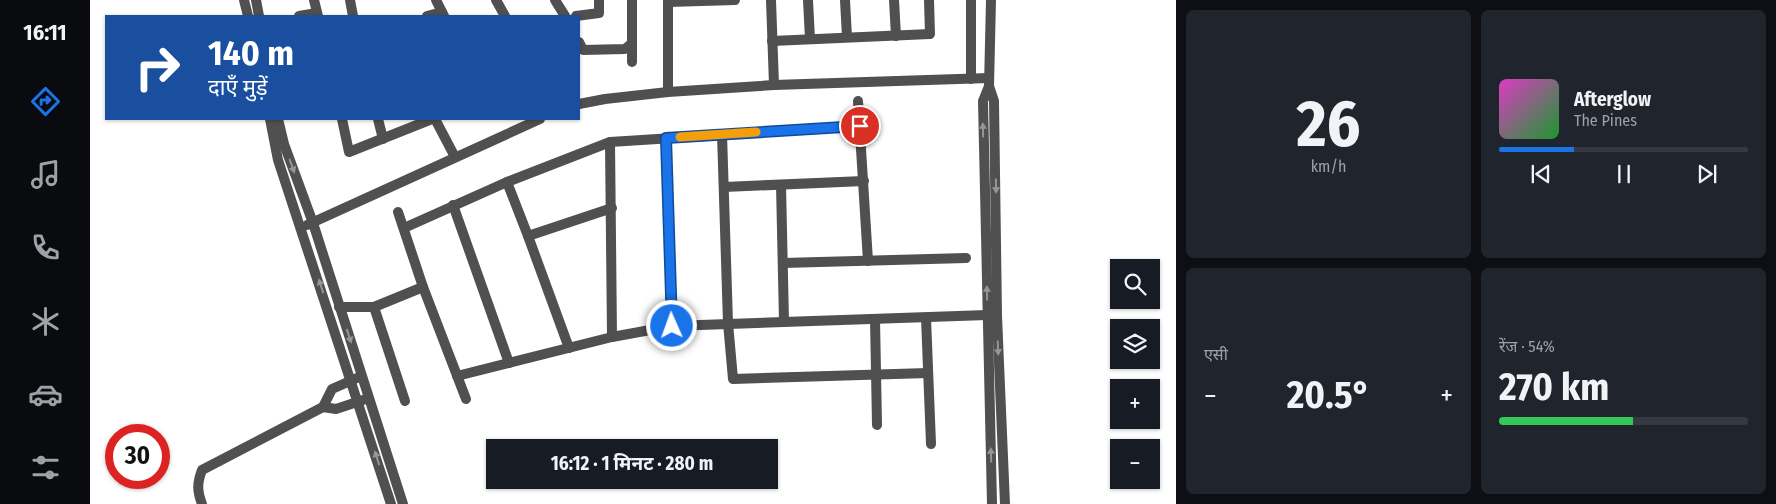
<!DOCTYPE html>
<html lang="hi">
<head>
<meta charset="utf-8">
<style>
  :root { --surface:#171b24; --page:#20242c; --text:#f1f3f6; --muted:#9ea1a6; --line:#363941; --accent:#1a73e8 }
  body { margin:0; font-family:"Fira Sans Condensed","Noto Sans Devanagari",sans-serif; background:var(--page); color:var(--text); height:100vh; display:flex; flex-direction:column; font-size:19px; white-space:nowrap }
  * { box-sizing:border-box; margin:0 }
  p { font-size:16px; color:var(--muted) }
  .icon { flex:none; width:28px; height:28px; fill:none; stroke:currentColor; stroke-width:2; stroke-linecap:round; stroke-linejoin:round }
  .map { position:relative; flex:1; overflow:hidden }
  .drawer { display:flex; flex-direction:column; gap:10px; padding:10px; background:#0d0f14; width:600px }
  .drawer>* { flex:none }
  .top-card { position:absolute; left:15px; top:15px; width:475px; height:105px; border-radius:0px; box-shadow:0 1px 4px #0004; background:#1a4fa0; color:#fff; overflow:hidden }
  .fabs { position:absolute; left:1020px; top:259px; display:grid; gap:10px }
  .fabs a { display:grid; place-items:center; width:50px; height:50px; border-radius:0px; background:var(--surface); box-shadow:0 1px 4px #0004; font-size:25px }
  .speed { position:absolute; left:15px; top:424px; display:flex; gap:10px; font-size:25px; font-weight:700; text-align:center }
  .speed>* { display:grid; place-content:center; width:65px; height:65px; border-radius:50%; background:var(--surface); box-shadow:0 1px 4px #0004; line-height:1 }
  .speed .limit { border:8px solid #d22; background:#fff; color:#111 }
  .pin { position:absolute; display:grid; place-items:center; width:42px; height:42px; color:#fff; margin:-21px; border:2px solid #fff; border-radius:50%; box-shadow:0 1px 5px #0007 }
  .me { position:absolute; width:55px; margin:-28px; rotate:358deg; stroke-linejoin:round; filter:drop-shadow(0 0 4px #0008) }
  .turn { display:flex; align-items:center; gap:18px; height:105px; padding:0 20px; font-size:22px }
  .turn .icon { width:65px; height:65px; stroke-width:2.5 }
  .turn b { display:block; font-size:35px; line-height:42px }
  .big { font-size:38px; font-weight:700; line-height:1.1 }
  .drawer .card { flex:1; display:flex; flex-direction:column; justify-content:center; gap:8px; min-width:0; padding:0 18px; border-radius:8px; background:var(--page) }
  .drawer .dial { align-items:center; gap:0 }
  .dial b { font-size:65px; line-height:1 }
  .song { display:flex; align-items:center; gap:15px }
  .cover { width:60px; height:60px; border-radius:8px; background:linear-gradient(135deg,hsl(310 70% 55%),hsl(130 70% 35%)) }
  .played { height:5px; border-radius:2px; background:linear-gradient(90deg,var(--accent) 30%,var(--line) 30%) }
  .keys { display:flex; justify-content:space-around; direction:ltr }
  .heat { display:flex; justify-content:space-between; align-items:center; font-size:28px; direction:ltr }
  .charge { height:8px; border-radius:4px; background:linear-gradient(90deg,#34c759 54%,var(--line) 0) }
  .drawer .tiles { flex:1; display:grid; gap:10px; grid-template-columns:repeat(2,1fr) }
  .trip { position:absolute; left:396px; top:439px; width:292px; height:50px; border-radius:0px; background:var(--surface); box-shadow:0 1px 4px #0004; font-weight:700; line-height:50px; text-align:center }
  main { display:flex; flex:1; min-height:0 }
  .tab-bar { display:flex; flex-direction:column; width:90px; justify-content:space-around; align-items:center; background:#090b0e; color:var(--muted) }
  .tab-bar .icon { width:35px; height:35px }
  .tab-bar .active { color:var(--accent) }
  .tab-bar b { font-size:22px; color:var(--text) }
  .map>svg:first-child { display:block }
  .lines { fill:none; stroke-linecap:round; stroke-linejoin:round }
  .minor { stroke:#505050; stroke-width:10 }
  .oneway { fill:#969696 }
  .route-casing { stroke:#114b97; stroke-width:12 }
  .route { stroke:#1a73e8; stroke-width:9 }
  .slow { stroke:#f59e0b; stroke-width:9 }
</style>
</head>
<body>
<main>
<nav class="tab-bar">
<b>16:11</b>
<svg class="icon active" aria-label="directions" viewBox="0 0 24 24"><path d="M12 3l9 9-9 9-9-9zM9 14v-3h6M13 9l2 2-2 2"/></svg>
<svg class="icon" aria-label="music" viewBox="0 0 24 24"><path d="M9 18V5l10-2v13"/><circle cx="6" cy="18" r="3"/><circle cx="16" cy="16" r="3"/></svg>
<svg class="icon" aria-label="phone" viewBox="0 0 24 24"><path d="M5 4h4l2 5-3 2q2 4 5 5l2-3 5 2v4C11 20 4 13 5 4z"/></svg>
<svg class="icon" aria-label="climate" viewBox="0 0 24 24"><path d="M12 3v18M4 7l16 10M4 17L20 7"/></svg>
<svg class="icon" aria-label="car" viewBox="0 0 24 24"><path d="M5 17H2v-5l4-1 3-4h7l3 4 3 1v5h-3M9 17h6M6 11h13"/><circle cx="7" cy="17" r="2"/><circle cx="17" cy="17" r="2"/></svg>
<svg class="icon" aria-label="filters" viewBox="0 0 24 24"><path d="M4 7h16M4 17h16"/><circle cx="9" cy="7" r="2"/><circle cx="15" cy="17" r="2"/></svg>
</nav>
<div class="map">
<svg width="1086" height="504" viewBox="0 0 1086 504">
  <rect width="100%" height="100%" fill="#fff"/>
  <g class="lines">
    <g class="minor">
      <path d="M154 0 158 16"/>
      <path d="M166 0 169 16"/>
      <path d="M224 0 228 16"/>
      <path d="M260 0 263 16"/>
      <path d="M346 0 354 16"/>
      <path d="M406 0 415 16"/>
      <path d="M465 0 475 16"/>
      <path d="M542 0V62"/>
      <path d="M578 0V92"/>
      <path d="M681 0 684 85"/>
      <path d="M718 0 720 39"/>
      <path d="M755 0 757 37"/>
      <path d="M804 0 806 36"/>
      <path d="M901 0 899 86 893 101 902 504"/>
      <path d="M578 2 645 0"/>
      <path d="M209 16 227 13"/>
      <path d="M337 16 352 12"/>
      <path d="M486 16 509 13V0"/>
      <path d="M682 41 840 34 839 0"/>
      <path d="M489 42 493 50 535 49 541 44"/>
      <path d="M881 79V0"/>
      <path d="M899 86 904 101 907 316 915 504"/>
      <path d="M768 101 778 261"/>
      <path d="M489 104 515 99 578 92 684 85 899 78"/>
      <path d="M180 119 188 160 301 504"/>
      <path d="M188 119 194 144 223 223 313 504"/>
      <path d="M252 119 259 152 342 119"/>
      <path d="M288 119 293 139"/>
      <path d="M345 119 365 157"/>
      <path d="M632 134 638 323 643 379 838 373"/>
      <path d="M576 138 582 326"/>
      <path d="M520 142 522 337"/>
      <path d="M417 182 438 236 479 348"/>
      <path d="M691 185 694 321"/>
      <path d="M634 187 774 181"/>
      <path d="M363 205 419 363"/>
      <path d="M308 212 333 287 376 399"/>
      <path d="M217 225 450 119"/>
      <path d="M314 228 417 182 520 142 770 126"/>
      <path d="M438 236 522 208"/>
      <path d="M693 263 876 258"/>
      <path d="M249 307H284L333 287"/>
      <path d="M284 307 315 401"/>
      <path d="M836 318 841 444"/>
      <path d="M785 319 787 425"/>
      <path d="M367 376 522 337 582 326 897 315"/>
      <path d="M233 407 246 409 273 400"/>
      <path d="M112 504C107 491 107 483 112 470L233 407 242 389 267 378"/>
    </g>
  </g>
  <defs><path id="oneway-solid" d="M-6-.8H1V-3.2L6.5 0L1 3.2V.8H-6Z" transform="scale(1.25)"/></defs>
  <g class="oneway">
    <use href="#oneway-solid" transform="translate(893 130) rotate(-91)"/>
    <use href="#oneway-solid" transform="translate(202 166) rotate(70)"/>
    <use href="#oneway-solid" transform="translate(906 186) rotate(89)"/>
    <use href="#oneway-solid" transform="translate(231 286) rotate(-108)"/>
    <use href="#oneway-solid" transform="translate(897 293) rotate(-91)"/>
    <use href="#oneway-solid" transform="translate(259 336) rotate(72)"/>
    <use href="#oneway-solid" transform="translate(908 348) rotate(88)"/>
    <use href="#oneway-solid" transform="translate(901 455) rotate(-92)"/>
    <use href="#oneway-solid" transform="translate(287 458) rotate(-108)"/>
  </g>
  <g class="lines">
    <g class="route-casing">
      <path id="route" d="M582 326 576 138 770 126"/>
    </g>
    <use href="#route" class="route"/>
    <path class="slow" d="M590 137 666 132"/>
  </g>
</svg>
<div class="fabs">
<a><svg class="icon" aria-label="search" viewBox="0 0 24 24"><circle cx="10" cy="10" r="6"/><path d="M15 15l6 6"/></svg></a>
<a><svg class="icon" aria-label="layers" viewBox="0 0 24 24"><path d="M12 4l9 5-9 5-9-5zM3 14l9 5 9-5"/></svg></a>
<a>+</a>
<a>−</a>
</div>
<div class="speed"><div class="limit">30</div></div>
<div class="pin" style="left:770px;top:126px;background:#d93025"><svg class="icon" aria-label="arrive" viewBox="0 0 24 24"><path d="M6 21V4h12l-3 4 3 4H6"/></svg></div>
<svg class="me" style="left:582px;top:326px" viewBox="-20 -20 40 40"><circle r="17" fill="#1a73e8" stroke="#fff" stroke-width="3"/><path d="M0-11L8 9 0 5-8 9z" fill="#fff"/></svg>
<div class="trip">16:12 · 1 मिनट · 280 m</div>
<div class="top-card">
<div class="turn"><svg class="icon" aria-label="right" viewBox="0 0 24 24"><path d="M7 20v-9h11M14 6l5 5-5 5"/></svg><div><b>140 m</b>दाएँ मुड़ें</div></div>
</div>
</div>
<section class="drawer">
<div class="tiles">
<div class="card dial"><b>26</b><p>km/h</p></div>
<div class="card">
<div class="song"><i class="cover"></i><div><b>Afterglow</b><p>The Pines</p></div></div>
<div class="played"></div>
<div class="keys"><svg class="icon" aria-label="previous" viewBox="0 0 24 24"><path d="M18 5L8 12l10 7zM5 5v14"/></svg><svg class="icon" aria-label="pause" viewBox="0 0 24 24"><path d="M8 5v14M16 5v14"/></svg><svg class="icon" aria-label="next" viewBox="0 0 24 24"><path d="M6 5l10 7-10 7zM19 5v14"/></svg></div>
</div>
<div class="card"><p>एसी</p>
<div class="heat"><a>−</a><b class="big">20.5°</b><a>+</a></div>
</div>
<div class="card"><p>रेंज · 54%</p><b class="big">270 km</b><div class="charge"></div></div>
</div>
</section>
</main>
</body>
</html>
